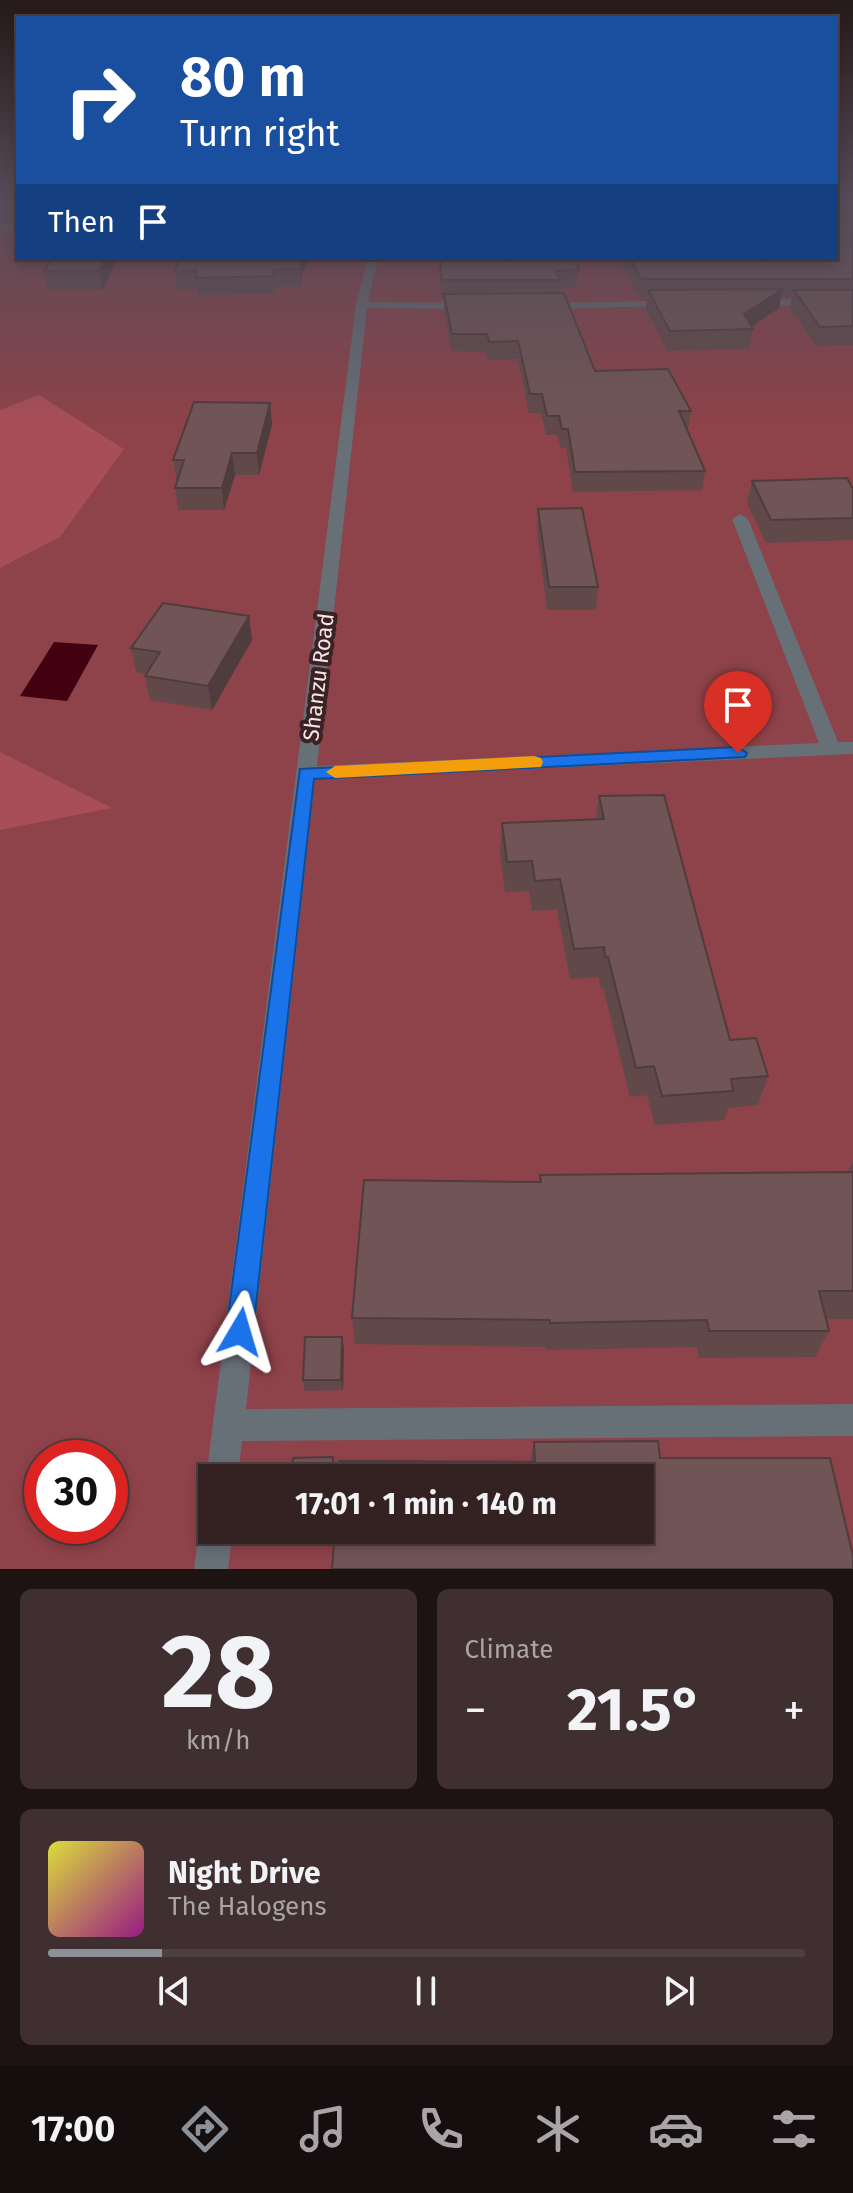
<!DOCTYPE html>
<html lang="en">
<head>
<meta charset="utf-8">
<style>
  :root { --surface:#342223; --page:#3f2f30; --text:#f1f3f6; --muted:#a9a4a6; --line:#4e3f41; --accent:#8c9099 }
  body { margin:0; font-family:"Fira Sans",sans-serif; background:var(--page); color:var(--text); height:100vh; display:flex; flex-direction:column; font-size:30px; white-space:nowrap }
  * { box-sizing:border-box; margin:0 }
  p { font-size:26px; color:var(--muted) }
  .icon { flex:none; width:44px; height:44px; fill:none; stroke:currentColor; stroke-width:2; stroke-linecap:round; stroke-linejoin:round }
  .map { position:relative; height:1569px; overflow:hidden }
  .sheet { display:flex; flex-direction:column; gap:20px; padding:20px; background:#1d1313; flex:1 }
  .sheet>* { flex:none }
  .guide { position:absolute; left:16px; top:16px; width:822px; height:244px; border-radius:0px; box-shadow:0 4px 12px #0003,0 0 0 2px var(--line); background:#1a4fa0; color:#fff; overflow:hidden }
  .speed { position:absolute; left:24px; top:1440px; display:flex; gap:16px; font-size:40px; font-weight:700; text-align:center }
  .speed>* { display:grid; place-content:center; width:104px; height:104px; border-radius:50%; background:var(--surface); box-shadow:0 4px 12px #0003,0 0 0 2px var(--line); line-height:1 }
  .speed .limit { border:12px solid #d22; background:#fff; color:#111 }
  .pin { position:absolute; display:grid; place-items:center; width:68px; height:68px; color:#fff; margin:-82px -34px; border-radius:50% 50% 50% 0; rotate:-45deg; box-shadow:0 0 8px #0007 }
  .pin .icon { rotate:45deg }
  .me { position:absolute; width:88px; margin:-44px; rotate:7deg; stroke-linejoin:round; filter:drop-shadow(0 0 6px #0008) }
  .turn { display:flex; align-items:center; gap:28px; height:168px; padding:0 32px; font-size:36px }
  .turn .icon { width:104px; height:104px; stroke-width:2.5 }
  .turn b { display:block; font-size:56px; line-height:68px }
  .then { display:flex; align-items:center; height:76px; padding:0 32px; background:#0003; gap:16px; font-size:30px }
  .big { font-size:60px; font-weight:700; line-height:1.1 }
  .sheet .card { flex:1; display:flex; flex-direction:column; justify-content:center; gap:12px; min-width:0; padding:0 28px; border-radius:12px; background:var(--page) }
  .sheet .dial { align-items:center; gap:0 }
  .dial b { font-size:104px; line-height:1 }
  .song { display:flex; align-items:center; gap:24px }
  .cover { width:96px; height:96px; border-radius:12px; background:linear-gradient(135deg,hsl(60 70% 55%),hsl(310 70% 35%)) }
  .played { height:8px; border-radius:4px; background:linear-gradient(90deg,var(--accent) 15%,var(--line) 15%) }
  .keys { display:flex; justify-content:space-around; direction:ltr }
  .heat { display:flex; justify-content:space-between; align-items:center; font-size:44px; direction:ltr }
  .sheet .tiles { flex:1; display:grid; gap:20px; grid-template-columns:1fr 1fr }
  .card:last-child { grid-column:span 2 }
  .trip { position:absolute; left:198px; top:1464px; width:456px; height:80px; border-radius:0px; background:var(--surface); box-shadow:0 4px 12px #0003,0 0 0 2px var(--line); font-weight:700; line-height:80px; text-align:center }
  .tab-bar { display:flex; height:128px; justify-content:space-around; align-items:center; background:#150e0e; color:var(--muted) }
  .tab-bar .icon { width:56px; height:56px }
  .tab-bar .selected { color:var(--accent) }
  .tab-bar b { font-size:36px; color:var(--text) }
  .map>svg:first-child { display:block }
  .green { fill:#8e4249; fill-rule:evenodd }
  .forest { fill:#a84e57 }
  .water { fill:#420110 }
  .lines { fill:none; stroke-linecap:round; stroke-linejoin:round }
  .service { fill:#676f77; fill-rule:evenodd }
  .minor { fill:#676f77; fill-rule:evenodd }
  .wall { fill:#61494a }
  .shaded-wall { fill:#4f3c3c }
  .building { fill:#715556; stroke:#4f3c3c; stroke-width:2 }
  .route { fill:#1a73e8; stroke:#114b97; stroke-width:2 }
  .slow { fill:#f59e0b }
  .labels { text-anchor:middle; stroke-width:8; stroke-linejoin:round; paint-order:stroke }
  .street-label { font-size:22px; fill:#f7e6e7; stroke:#3b2325 }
</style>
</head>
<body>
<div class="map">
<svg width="853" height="1569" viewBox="0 0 853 1569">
  <rect width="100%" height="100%" fill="#462d2f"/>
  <path class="green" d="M0 204H18V258H836L853 204V1569H0ZM42 1458H110V1526H42ZM212 1478H640V1530H212Z"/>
  <g class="forest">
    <path d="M39 395 124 449 60 537 0 568V410Z"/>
    <path d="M0 752 112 808 0 830Z"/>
  </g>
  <path class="water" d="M54 642 98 645 67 701 20 696Z"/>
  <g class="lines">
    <rect class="service" x="0" y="224" width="18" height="6"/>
    <g class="minor">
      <path d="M368 258H378L368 302 470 303 476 306 470 309 367 308 317 766 819 743 732 519 740 514 748 519 838 742H853V754L315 779 246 1409 853 1404V1436L242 1441 238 1478H212V1490L206 1478 356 305Z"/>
      <path d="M853 299V305L754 306 748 303 754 300Z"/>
      <path d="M670 301 674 302V306L542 309 536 306 542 303Z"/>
      <path d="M212 1515V1530H233L228 1569H194L199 1530 204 1518Z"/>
    </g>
  </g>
  <g class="wall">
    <path d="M0 204H18V222L0 223Z"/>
    <path d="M853 204V345L816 346 790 308 792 297H781L779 308 751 326 753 329 749 349 667 351 646 309 647 297H639L619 258H836Z"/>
    <path d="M117 258 103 290H48L44 271Z"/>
    <path d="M312 258 302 273 301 287H275V294L198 295 197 289H177L175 272Z"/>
    <path d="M579 258 576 288 559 289V293L595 371 691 411 688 429H687L705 471 702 490 573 492 566 448H561L557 435H546L541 413H529L518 359 489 360 486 352 452 351 444 311V299H442L440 288V270Z"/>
    <path d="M270 403 272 424 259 475H235L224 510H178L175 488 177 482 173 460Z"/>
    <path d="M752 481 853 489V540L766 543 747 503Z"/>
    <path d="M538 509 598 587 596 610H547L537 531Z"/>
    <path d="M249 616 252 640 212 710 150 700 145 676 146 674 136 672 131 648Z"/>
    <path d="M599 796 730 1040 768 1076 758 1105 728 1108 724 1120 655 1125 647 1095 630 1097 603 987H600L599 977 570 979 557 909 532 911 529 891 505 892 500 853 502 823 596 820Z"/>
    <path d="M853 1161V1319H826L829 1331 815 1357 699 1358 697 1347 546 1350 545 1347 355 1344 352 1318 539 1182 540 1175 848 1172Z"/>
    <path d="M344 1348 343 1390 305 1391 303 1380Z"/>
    <path d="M534 1442 660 1458 530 1462Z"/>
  </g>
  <g class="shaded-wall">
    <path d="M105 258H117L103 290 99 271Z"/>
    <path d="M301 258H312L302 273 301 287Z"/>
    <path d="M783 289 779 308 748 329 744 314Z"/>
    <path d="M270 403 272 424 259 475 257 453Z"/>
    <path d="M232 453 235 475 224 510 222 488Z"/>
    <path d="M249 616 252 640 212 710 208 686Z"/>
    <path d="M342 1337 344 1348 343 1390 341 1380Z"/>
  </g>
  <g class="building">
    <path d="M836 204H853V279H641L630 258H836Z"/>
    <path d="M52 258H105L99 271H44Z"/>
    <path d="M179 258H301L300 269 274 270V276L196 278 197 271 175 272Z"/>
    <path d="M442 258H579L578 270 556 271 560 280H442L440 270Z"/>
    <path d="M783 289 744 314 753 329 670 331 648 290Z"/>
    <path d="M794 290H853V326L820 327Z"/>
    <path d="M564 293 595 371 668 369 691 411H679L705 471 575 472 568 429H562L559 416H547L542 394H530L518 341 489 342 487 334H452L444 294Z"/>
    <path d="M194 402 270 403 257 453H232L222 488H175L184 460H173Z"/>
    <path d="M847 478 853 489V518L771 520 752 481Z"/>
    <path d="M582 508 598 587H549L538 509Z"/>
    <path d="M163 603 249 616 208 686 145 676 160 652 131 648Z"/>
    <path d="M664 795 730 1040 756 1038 768 1076 731 1079 733 1091 662 1096 654 1066 636 1068 608 957H605L604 947 574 949 560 879 535 881 532 861 507 862 502 823 604 819 599 796Z"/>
    <path d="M853 1172V1291H819L829 1331H709L707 1320 550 1323V1320L352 1318 364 1180 541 1182 540 1175Z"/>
    <path d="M305 1337H342L341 1380H303Z"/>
    <path d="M658 1441 660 1458H830L853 1556V1569H332L335 1530H640V1478H338L339 1461 535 1462 534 1442Z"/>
    <path d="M333 1457V1478H292L293 1458Z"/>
  </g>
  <linearGradient id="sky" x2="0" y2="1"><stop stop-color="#26191a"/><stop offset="0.48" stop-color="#574c58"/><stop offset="1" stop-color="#574c58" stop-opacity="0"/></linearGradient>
  <rect width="853" height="424" fill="url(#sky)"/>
  <path class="route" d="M738 747 747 753 745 757 314 779 253 1332 249 1341 240 1345 230 1341 226 1332 300 769Z"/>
  <path class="slow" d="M534 756 541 758 543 762 541 767 335 778 326 772 335 766Z"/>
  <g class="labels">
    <g class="street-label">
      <text transform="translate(318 677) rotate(-83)" y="8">Shanzu Road</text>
    </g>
  </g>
</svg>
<div class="speed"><div class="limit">30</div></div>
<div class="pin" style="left:738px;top:753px;background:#d93025"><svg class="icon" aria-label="arrive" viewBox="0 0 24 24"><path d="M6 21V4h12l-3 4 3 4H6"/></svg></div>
<svg class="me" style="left:240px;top:1332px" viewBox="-20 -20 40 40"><path d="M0-17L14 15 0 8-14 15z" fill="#1a73e8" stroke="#fff" stroke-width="4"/></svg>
<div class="trip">17:01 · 1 min · 140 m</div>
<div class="guide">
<div class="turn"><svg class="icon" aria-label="right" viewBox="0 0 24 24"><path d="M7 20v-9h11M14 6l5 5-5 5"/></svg><div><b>80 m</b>Turn right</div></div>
<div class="then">Then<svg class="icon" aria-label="arrive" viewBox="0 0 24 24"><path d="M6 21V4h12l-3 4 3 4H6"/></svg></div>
</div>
</div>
<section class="sheet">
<div class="tiles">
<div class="card dial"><b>28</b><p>km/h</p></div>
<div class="card"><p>Climate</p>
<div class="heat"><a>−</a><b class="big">21.5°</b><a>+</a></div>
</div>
<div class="card">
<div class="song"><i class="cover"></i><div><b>Night Drive</b><p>The Halogens</p></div></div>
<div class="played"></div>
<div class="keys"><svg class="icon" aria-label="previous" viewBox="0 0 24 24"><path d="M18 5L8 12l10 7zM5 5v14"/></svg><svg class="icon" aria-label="pause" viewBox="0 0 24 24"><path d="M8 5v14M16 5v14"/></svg><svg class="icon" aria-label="next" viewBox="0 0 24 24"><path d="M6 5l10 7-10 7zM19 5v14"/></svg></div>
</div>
</div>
</section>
<nav class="tab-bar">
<b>17:00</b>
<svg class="icon selected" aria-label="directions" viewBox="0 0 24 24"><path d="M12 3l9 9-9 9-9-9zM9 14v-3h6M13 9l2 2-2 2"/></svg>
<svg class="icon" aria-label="music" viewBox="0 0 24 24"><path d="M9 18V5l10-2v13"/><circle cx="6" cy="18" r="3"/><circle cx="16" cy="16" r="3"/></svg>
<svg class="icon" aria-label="phone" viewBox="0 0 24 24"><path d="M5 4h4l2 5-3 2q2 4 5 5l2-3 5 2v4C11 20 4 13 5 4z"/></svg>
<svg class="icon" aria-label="climate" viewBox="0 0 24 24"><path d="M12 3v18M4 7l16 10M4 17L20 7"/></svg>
<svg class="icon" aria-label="car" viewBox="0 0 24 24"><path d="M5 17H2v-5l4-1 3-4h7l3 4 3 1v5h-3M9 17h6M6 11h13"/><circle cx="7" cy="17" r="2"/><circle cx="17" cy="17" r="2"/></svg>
<svg class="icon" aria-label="filters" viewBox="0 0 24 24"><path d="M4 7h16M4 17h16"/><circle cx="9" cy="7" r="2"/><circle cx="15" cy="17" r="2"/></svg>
</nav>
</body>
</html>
